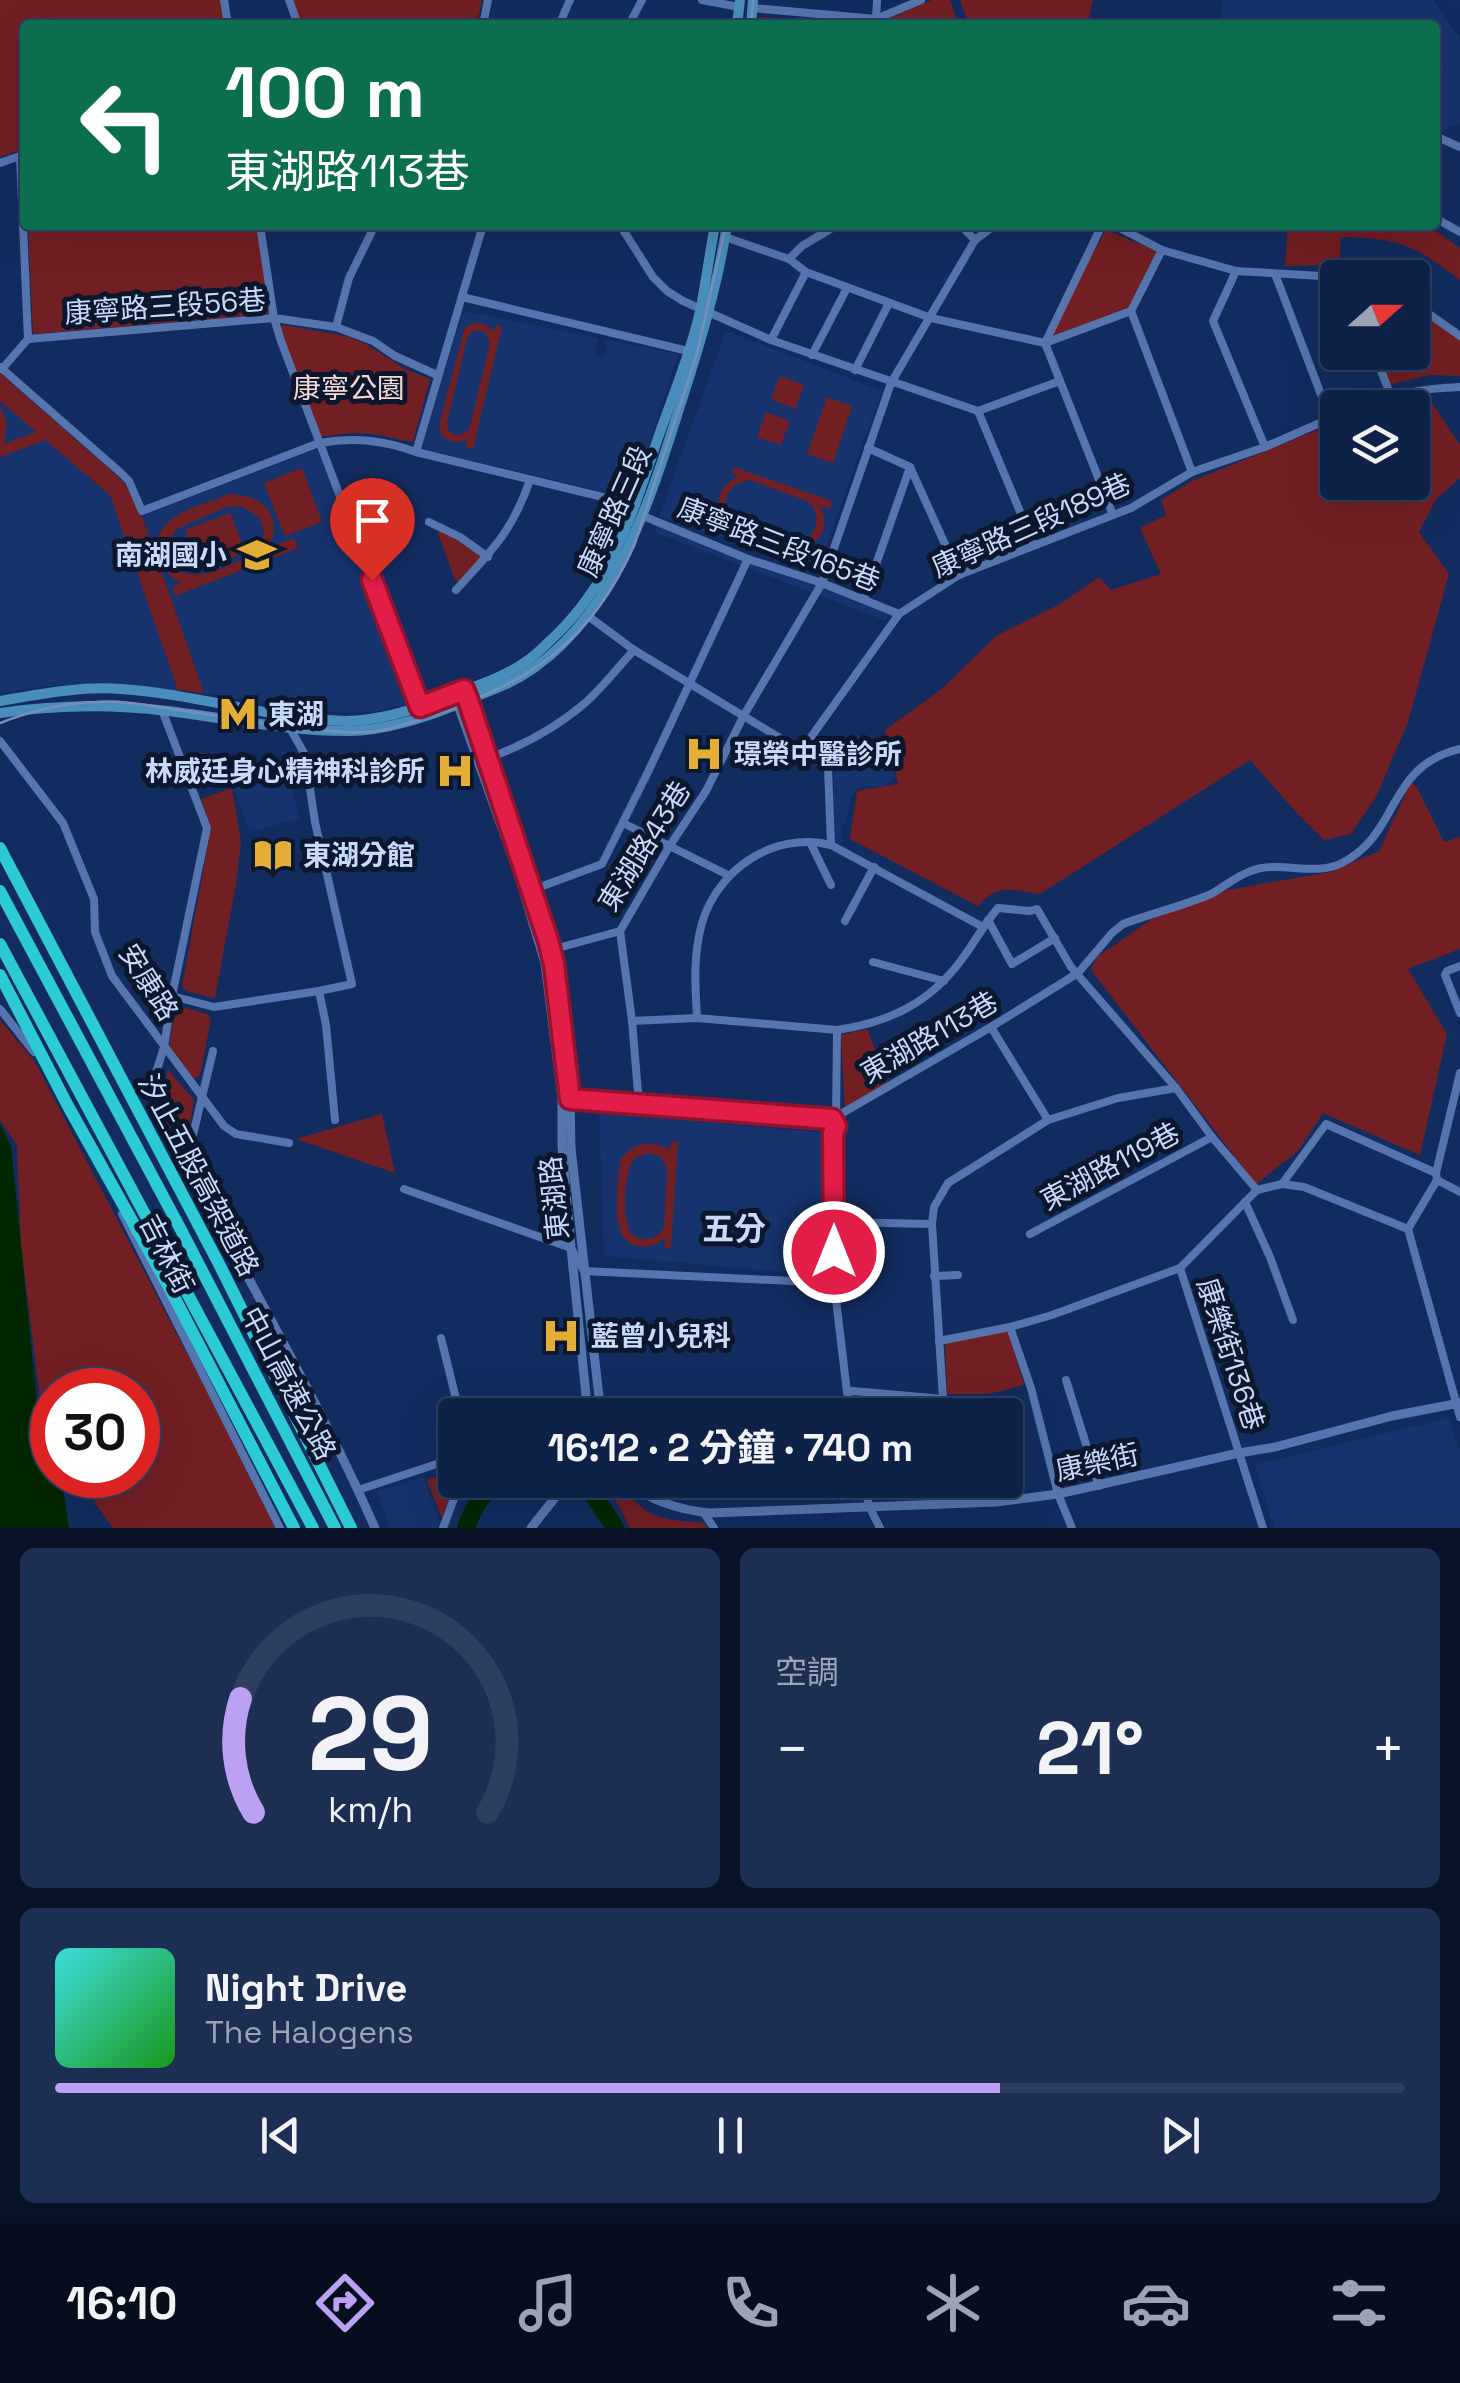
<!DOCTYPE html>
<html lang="zh-TW">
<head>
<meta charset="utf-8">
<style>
  :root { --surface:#0e2147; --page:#1c2e52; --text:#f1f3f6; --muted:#9ba3b4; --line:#2e3e60; --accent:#bca0f2 }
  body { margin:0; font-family:"Space Grotesk","Noto Sans TC",sans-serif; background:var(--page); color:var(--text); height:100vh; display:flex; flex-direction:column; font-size:38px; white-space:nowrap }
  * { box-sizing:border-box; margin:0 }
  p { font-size:32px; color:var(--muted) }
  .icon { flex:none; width:55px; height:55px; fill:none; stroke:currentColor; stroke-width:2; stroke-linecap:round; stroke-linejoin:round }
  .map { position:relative; height:1528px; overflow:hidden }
  .drawer { display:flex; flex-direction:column; gap:20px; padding:20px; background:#081227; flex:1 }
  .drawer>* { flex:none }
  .top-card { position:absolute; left:20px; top:20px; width:1420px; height:210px; border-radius:10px; box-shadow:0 10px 40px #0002,0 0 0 2px var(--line); background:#0b6e4f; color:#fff; overflow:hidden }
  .needle { width:65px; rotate:69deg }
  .fabs { position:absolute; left:1320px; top:260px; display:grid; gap:20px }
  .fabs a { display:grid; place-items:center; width:110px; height:110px; border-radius:10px; background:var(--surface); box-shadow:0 10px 40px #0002,0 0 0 2px var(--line); font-size:50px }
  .speed { position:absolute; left:30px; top:1368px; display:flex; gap:20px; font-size:50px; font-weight:700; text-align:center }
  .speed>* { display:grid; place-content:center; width:130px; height:130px; border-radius:50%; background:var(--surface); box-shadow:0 10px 40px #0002,0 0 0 2px var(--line); line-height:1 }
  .speed .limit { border:15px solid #d22; background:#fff; color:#111 }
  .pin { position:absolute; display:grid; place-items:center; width:85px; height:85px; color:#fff; margin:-102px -42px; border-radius:50% 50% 50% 0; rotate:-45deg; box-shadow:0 0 10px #0007 }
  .pin .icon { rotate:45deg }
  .me { position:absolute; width:110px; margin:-55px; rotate:0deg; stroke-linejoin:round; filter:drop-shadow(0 0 8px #0008) }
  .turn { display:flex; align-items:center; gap:35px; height:210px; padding:0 40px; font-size:45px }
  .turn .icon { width:130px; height:130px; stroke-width:2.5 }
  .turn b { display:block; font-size:70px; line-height:85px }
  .big { font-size:75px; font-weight:700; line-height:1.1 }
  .drawer .widget { flex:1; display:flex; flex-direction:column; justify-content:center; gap:15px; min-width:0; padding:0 35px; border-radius:15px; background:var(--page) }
  .drawer .dial { align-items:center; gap:0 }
  .dial svg { height:260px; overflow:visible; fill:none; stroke:var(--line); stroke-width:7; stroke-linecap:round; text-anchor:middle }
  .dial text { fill:var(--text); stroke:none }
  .song { display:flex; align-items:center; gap:30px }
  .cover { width:120px; height:120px; border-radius:15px; background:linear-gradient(135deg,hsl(180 70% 55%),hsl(120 70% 35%)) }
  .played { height:10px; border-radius:5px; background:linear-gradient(90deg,var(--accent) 70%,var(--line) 70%) }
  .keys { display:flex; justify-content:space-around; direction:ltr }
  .heat { display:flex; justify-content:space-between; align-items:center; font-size:55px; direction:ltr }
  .drawer .tiles { flex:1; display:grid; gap:20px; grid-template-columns:1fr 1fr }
  .widget:last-child { grid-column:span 2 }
  .trip { position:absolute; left:438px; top:1398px; width:585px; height:100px; border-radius:10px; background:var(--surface); box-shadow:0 10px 40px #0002,0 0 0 2px var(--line); font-weight:700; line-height:100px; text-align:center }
  .dock { display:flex; height:160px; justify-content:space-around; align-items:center; background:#060d1c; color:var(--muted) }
  .dock .icon { width:70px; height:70px }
  .dock .on { color:var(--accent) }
  .dock b { font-size:45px; color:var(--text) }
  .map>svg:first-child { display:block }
  .built { fill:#17336d }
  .green { fill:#721f23; fill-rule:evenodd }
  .water { fill:#002700 }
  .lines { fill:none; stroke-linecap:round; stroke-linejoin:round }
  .river { stroke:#002700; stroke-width:18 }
  .minor { stroke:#5675ae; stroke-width:8 }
  .tertiary { stroke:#5675ae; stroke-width:9 }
  .secondary { stroke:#498eba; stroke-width:10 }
  .motorway { stroke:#2bcad5; stroke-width:12 }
  .rail { stroke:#7a8fb7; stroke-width:2.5 }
  .route-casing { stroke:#92132f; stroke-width:25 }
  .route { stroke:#e11d48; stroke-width:18 }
  .labels { text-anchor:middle; stroke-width:10; stroke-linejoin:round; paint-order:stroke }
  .street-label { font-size:28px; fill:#c8dafa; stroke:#0b172d }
  .park-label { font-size:28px; fill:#f5d8d6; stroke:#0b172d }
  .poi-label { font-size:28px; font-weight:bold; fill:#c8dafa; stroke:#0b172d; text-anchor:start }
  .quarter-label { font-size:32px; font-weight:bold; fill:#c8dafa; stroke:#0b172d }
</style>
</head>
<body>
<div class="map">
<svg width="1460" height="1528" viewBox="0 0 1460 1528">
  <rect width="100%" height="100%" fill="#132c5f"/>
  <g class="built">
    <path d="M1223 0H1433L1460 38V123L1441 131 1435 129V25H1218Z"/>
    <path d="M465 311 598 338 595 356 601 358 602 355H606L607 346 603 344 606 340 678 354 633 498 425 450 423 444 451 350 462 315Z"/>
    <path d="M726 331 882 391 818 568 659 516Z"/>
    <path d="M0 401 110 495 179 691 60 685 0 693Z"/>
    <path d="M318 449 416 703 371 712H333L204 693 142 516Z"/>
    <path d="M662 522 892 608 886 621 654 532Z"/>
    <path d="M852 753 872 770 879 762 896 776 884 786H864L856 791 851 798 846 824H842L841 844 834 842V772L839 762Z"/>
    <path d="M288 771 299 819 249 832 233 785Z"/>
    <path d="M599 1113 826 1133 821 1275 604 1256Z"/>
    <path d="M1449 1418 1460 1453V1528H1274L1255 1466 1256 1464Z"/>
    <path d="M423 1477 440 1524 437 1528H390L377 1491Z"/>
  </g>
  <g class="green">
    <path d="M0 0H220L224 25H25V165L23 151 21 150 0 157Z"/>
    <path d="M292 0H482L477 25H301Z"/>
    <path d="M932 0H950L959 25H759L760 17 879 23Z"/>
    <path d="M960 0H1093L1088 25H969Z"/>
    <path d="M28 225H256L271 314 33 334Z"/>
    <path d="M1288 225H1427L1460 248V280C1414 245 1400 238 1341 237L1339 265 1285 266Z"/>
    <path d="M1106 230 1157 251 1128 308 1052 337 1048 333Z"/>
    <path d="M1413 300 1460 339V376L1430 375 1388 385 1376 353 1412 352Z"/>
    <path d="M476 323 484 324 494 331 496 325 502 327 473 449 466 447V439C453 446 440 440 439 425L465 327ZM474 330 485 332 490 343 469 430 458 436 449 431 447 423 467 338Z"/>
    <path d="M283 325 350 337 366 344 405 369 430 379 413 442C372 433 363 430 320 437L280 327Z"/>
    <path d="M0 373 124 482 142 516 204 693 178 690 110 495 43 438V441L0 457V406L7 423 4 444 36 432 0 401Z"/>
    <path d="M780 376 804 385 795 409 771 399Z"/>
    <path d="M827 397 852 406 833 463 807 454Z"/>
    <path d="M1428 397 1460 445V478L1436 499 1419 532 1449 574 1408 722 1376 797 1351 834 1324 840 1296 812 1250 760 1040 894C1013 890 998 883 978 906L850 839 857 791 898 784 891 752 894 746 884 731 943 688 996 636 1060 604 1099 577 1111 590 1161 574 1140 528 1166 515 1161 500 1190 482 1337 422 1338 482H1412V408L1373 407 1395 399Z"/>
    <path d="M766 412 790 421 781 445 757 437Z"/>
    <path d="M734 467 832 501 830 509 820 506C831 529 819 545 796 551 773 546 715 531 719 501 720 489 728 482 738 477L732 473ZM750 480 809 502C821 516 818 528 806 542L795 544 733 523C718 505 726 483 750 480Z"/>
    <path d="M302 468 322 522 285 536 264 483Z"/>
    <path d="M230 494C264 495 283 516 269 548L294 538 298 548 175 596 172 587 181 583C168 576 159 566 157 551 153 514 204 505 230 494ZM239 506C265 515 272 534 252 555 231 564 186 591 170 560 165 549 170 538 177 529L226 507Z"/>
    <path d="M230 513 246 552 200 570 185 530Z"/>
    <path d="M439 531 457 540 482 558 459 581 455 580 438 533Z"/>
    <path d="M1411 782 1416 786 1444 842 1460 837V949L1408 969 1447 1034 1420 1155 1323 1113 1298 1151 1256 1184 1091 970 1097 957 1152 919 1227 890 1331 872 1379 851Z"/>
    <path d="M232 788 241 842 236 884 215 998 189 992 182 987 211 828 201 799Z"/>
    <path d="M186 1008 207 1014 211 1019 200 1075 195 1078 192 1077 169 1048C172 1034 170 1011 186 1008Z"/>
    <path d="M0 1020 35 1062 278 1528H113L75 1475H138V1390H52V1443L44 1431 21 1244 17 1145 0 1120Z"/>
    <path d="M867 1029 889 1084 845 1110 841 1035Z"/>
    <path d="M168 1070 194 1100 187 1144 174 1138 160 1111Z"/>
    <path d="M382 1114 395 1173 296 1139Z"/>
    <path d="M671 1142H678L671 1248H665V1238C656 1245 646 1249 634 1245 608 1236 619 1182 620 1160 634 1142 650 1139 670 1150ZM650 1153 661 1157 667 1169 664 1228 657 1236 645 1240 632 1235C621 1220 623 1170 636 1157Z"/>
    <path d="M1008 1329 1024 1385 989 1394H947L945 1343Z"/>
    <path d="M455 1470V1480H457L442 1518 427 1480Z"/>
    <path d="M599 1480C620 1480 635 1507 654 1515 669 1521 688 1521 704 1523L707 1528H630L614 1497Z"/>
  </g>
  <path class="water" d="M0 1124 11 1146 40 1432 52 1451V1475H61L69 1528H0Z"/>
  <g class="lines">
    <g class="river">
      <path d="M574 1480 591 1491 615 1528"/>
      <path d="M466 1528C473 1508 484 1488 504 1480"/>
    </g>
    <g class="minor">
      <path d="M224 0 228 25"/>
      <path d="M289 0 298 25"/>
      <path d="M702 0 739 7"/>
      <path d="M752 8 876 19 921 0"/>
      <path d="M876 19 877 0"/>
      <path d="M483 25 488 0"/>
      <path d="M559 25 570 0"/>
      <path d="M629 25 642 0"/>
      <path d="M1435 136 1460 147"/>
      <path d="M0 163 20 156 28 339"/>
      <path d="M1435 218 1460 232"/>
      <path d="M260 225 274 318 281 341 420 707"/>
      <path d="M620 225 653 277 667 291 683 301 771 340 978 411"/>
      <path d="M960 225 975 240"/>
      <path d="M1114 225 1162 250 1236 271 1356 278"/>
      <path d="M725 237 789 259 806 272 931 318 1045 343 1131 311"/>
      <path d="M1162 250 1131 311 1192 472"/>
      <path d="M789 259 802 246 837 225"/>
      <path d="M1236 271 1213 321 1265 447"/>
      <path d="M1275 274 1330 418"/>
      <path d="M462 297 688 351"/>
      <path d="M1412 302 1460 336"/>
      <path d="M336 327 349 278 375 225"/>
      <path d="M28 339 274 318 336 327 373 341 395 356 437 375"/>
      <path d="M771 340 806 272"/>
      <path d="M1045 343 1113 515"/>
      <path d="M1045 343 1102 225"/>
      <path d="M1374 352 1390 394"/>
      <path d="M812 355 847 288"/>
      <path d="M0 367 121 473 129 481 142 511 319 443C354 437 383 440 416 452L636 505"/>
      <path d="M2 369 28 339"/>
      <path d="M855 370 889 303"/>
      <path d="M1357 408C1392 394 1423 388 1460 387"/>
      <path d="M978 411 1034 545"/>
      <path d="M978 411 1060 381"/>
      <path d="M868 448 910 467 959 575"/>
      <path d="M416 452 483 225"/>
      <path d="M643 516 748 559 822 583 899 614"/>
      <path d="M429 522 460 537 488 557"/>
      <path d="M456 590C492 550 512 532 530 480"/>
      <path d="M864 599 910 467"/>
      <path d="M588 616 634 650 828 767 831 845"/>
      <path d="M0 741 63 823 94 899 95 932 112 976 224 1126 236 1134 289 1143"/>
      <path d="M801 751 899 614 959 575 1131 508 1192 472 1265 447 1338 415"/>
      <path d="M489 758C524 745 557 727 585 703 603 687 618 667 634 650"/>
      <path d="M623 823 728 875"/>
      <path d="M810 842 831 885"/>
      <path d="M532 890 602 864 648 772 748 559"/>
      <path d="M988 920 1012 964 1055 938"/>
      <path d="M845 921 874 867"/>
      <path d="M620 931 632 1021 639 1104"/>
      <path d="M547 951 620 931 669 847 706 791 744 715 822 583 891 383 975 240 995 225"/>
      <path d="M873 962 944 981"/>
      <path d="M1460 966 1447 971 1445 975 1460 1013"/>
      <path d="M319 991 326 1025 335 1120"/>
      <path d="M172 996 214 1007 319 991 352 984 315 822 305 755 290 728"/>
      <path d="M0 1009 34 1052"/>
      <path d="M697 1018C695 986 693 955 702 923 718 869 774 831 831 845L983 927"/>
      <path d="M632 1021 697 1018 837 1030"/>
      <path d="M991 1027 1048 1120"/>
      <path d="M213 1051 191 1143V1152L215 1216"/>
      <path d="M1460 1073 1436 1173 1437 1180 1408 1229 1460 1417"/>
      <path d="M149 1095 164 1047 172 996 207 828 162 710"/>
      <path d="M570 1099 832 1119 834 1122"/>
      <path d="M838 1120 839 1115 991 1027 1078 973 1112 933 1123 924C1152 913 1183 906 1211 894 1224 887 1236 876 1251 871 1279 860 1314 877 1342 863 1401 833 1386 766 1460 749"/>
      <path d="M1437 1180 1460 1192"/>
      <path d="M1282 1184 1326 1124 1436 1173"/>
      <path d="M404 1189 571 1248 584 1271 834 1283"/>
      <path d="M1245 1202 1270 1257 1293 1320"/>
      <path d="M122 1214 280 1528"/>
      <path d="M834 1222 932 1224"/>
      <path d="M1030 1234 1212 1137"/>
      <path d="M1180 1268 1263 1528"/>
      <path d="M934 1276 958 1275"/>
      <path d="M1010 1327 1031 1388 1058 1494 1072 1528"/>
      <path d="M441 1338 460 1415"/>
      <path d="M939 1341 1010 1327 1052 1315 1180 1268 1257 1190 1282 1184 1304 1187 1408 1229"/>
      <path d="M1066 1380 1099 1486"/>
      <path d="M847 1392 853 1391 943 1399 932 1224 934 1207 948 1183 1048 1120 1118 1098 1176 1088"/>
      <path d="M569 1415 587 1408"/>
      <path d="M852 1415 847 1392 834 1283 833 1133 836 1126 837 1030C890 1022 930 1003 962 959 975 942 984 924 998 908L1030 911 1037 909 1071 967 1176 1088 1212 1137 1257 1190"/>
      <path d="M864 1480 869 1506 880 1528"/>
      <path d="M358 1490 455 1458"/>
      <path d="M704 1513 714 1528"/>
      <path d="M443 1528 461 1480"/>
    </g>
    <g class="tertiary">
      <path d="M454 694 517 870 545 963 562 1098V1145L571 1248 588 1415"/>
      <path d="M466 694 525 868 553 964 570 1099 571 1148 601 1415"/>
      <path d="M215 1216C270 1319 328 1421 375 1528"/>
      <path d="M625 1480C651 1501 676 1509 709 1513L996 1502 1058 1494 1239 1453 1275 1447 1392 1416 1460 1403"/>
      <path d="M531 1528 569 1480"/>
    </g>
    <g class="secondary">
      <path d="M737 25 740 0"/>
      <path d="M751 25 753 0"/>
      <path d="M0 701C40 694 80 686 121 689 196 694 270 719 346 721 381 721 417 709 449 696 475 686 503 678 525 662 535 656 545 645 554 637 614 579 632 514 658 438 673 395 691 352 701 307 706 280 710 252 715 225"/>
      <path d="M0 713C55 705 111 704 167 711 227 718 287 731 348 731 384 731 432 716 465 701 483 693 503 687 520 677 612 623 649 504 679 409 699 348 717 288 727 225"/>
    </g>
    <g class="motorway">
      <path d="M0 848 218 1262 351 1528"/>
      <path d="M0 891 180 1228 335 1528"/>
      <path d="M0 944 313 1528"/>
      <path d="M0 975 68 1106 169 1287 294 1528"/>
    </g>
    <g class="rail">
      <path d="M751 25 753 0"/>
      <path d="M0 723C31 711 62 703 96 702 123 700 151 706 179 710 233 718 289 729 344 732 378 735 408 724 439 713 535 679 591 641 634 546L696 357 726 225"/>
    </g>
  </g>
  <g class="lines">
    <g class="route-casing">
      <path id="route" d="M372 580 420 707 464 690 468 700 548 940 554 964 570 1099 832 1119 836 1126 833 1133 834 1252"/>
    </g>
    <use href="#route" class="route"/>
  </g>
  <defs>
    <g id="school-bare" transform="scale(3)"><path d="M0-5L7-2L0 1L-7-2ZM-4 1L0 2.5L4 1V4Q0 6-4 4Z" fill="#e4ad35" stroke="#0b172d" stroke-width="2.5" paint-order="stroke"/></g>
    <g id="metro-bare" transform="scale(3)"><path d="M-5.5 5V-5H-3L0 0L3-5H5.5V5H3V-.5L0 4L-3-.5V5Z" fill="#e4ad35" stroke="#0b172d" stroke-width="2.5" paint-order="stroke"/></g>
    <g id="hospital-bare" transform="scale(3)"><path d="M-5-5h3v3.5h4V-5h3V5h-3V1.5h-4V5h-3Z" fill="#e4ad35" stroke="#0b172d" stroke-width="2.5" paint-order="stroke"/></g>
    <g id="library-bare" transform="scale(3)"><path d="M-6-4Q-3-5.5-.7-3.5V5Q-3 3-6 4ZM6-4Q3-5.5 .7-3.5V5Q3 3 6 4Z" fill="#e4ad35" stroke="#0b172d" stroke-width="2.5" paint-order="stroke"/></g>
  </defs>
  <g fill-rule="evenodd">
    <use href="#school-bare" x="257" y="555"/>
    <use href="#metro-bare" x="238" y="714"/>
    <use href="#hospital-bare" x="704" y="754"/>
    <use href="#hospital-bare" x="455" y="771"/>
    <use href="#library-bare" x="273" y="855"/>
    <use href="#hospital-bare" x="561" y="1336"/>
  </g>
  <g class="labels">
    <g class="street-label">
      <text transform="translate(165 306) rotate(-4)" y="10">康寧路三段56巷</text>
      <text transform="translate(614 511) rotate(-66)" y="10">康寧路三段</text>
      <text transform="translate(1031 525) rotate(-24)" y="10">康寧路三段189巷</text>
      <text transform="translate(779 544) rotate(21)" y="10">康寧路三段165巷</text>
      <text transform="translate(644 846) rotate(-58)" y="10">東湖路43巷</text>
      <text transform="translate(149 982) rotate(58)" y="10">安康路</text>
      <text transform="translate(929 1037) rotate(-30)" y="10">東湖路113巷</text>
      <text transform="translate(1110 1166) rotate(-28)" y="10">東湖路119巷</text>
      <text transform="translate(199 1175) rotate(62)" y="10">汐止五股高架道路</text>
      <text transform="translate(554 1198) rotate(-96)" y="10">東湖路</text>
      <text transform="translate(167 1254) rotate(63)" y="10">吉林街</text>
      <text transform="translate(1231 1354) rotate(72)" y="10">康樂街136巷</text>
      <text transform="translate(289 1383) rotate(62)" y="10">中山高速公路</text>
      <text transform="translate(1097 1462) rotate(-12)" y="10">康樂街</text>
    </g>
    <g class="park-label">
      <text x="349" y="398">康寧公園</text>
    </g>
    <g class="poi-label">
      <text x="227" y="565" text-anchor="end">南湖國小</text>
      <text x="268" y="724">東湖</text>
      <text x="734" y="764">璟榮中醫診所</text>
      <text x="425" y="781" text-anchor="end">林威廷身心精神科診所</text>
      <text x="303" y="865">東湖分館</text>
      <text x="591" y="1346">藍曾小兒科</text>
    </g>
    <g class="quarter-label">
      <text x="734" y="1240">五分</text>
    </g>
  </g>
</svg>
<div class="fabs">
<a><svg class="needle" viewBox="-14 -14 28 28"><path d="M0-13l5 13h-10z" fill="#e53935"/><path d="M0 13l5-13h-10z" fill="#9ba3b4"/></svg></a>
<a><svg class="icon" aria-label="layers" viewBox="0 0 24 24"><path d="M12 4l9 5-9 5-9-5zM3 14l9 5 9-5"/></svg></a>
</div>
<div class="speed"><div class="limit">30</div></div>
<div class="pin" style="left:372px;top:580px;background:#d93025"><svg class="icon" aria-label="arrive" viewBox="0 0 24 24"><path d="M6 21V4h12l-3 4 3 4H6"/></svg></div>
<svg class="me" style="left:834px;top:1252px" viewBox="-20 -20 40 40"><circle r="17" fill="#e11d48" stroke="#fff" stroke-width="3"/><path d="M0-11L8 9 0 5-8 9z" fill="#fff"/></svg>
<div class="trip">16:12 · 2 分鐘 · 740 m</div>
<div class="top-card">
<div class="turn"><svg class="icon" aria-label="left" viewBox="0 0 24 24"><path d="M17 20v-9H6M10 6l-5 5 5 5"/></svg><div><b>100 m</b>東湖路113巷</div></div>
</div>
</div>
<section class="drawer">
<div class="tiles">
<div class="widget dial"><svg viewBox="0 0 100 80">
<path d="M14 69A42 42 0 1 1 86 69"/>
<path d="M14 69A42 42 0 0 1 10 34" stroke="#bca0f2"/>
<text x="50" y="56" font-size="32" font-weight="700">29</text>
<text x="50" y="72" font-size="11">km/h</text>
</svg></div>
<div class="widget"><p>空調</p>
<div class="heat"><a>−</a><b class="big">21°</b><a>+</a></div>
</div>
<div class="widget">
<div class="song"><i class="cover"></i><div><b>Night Drive</b><p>The Halogens</p></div></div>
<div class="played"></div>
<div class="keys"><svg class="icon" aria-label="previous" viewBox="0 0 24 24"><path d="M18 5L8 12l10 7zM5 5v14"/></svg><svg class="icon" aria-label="pause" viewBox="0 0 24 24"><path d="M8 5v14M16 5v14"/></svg><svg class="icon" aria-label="next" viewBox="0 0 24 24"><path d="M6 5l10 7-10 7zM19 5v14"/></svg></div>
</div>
</div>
</section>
<nav class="dock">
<b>16:10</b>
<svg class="icon on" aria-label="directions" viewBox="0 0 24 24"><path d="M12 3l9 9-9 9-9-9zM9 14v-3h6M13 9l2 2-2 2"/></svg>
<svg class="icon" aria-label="music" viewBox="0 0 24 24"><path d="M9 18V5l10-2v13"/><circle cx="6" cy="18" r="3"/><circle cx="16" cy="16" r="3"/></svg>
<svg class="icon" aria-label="phone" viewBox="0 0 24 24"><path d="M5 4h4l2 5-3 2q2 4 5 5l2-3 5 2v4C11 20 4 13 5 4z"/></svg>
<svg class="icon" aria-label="climate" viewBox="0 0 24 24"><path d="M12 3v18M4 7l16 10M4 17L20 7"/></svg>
<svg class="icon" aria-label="car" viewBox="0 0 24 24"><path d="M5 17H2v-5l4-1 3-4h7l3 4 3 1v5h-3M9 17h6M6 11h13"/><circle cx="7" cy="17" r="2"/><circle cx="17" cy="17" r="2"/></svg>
<svg class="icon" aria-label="filters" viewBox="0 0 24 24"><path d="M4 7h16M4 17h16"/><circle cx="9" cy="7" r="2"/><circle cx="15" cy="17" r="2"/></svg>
</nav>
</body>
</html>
